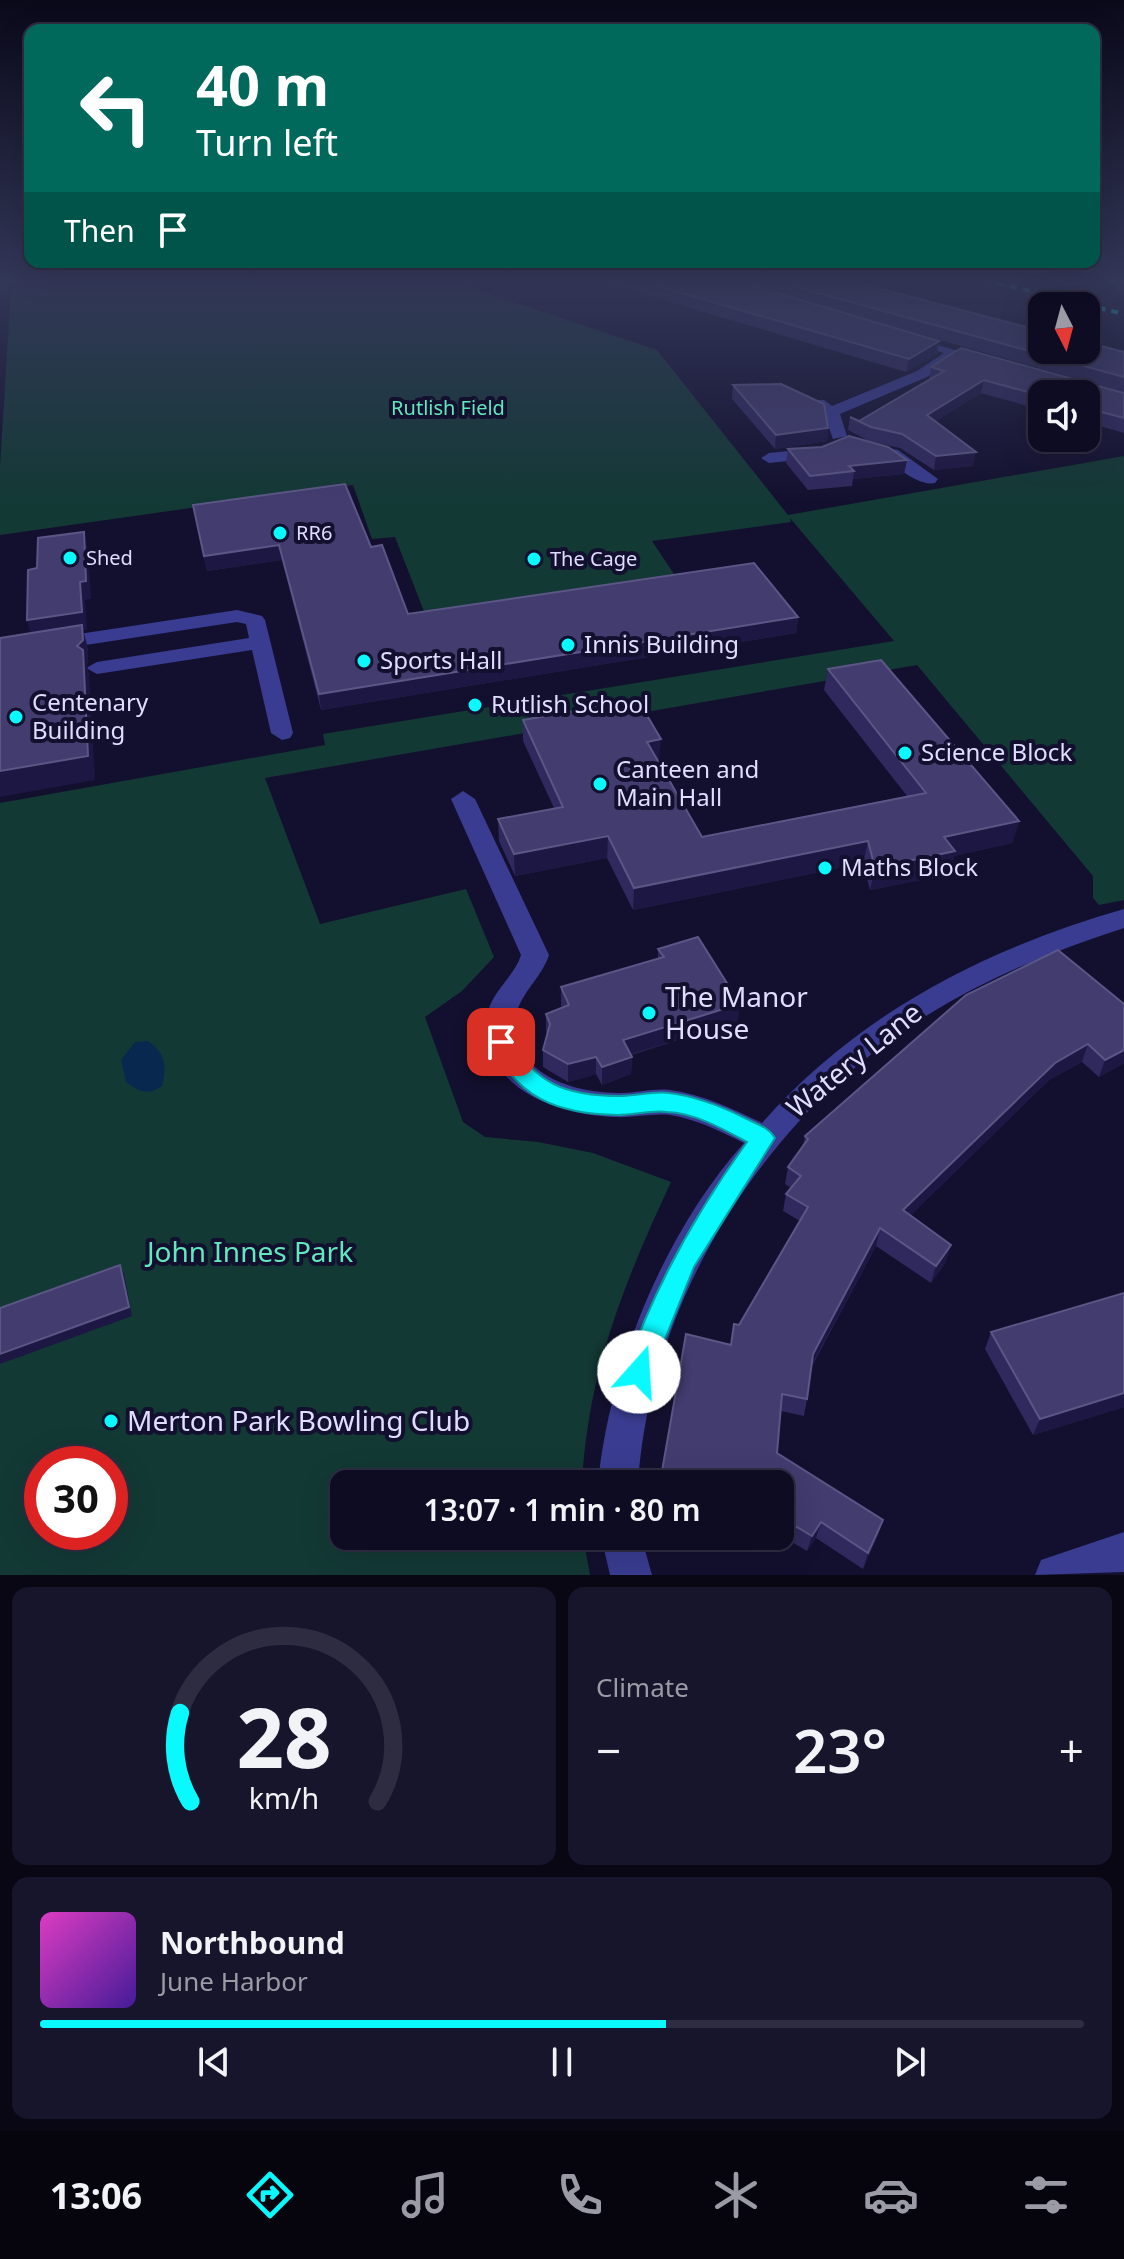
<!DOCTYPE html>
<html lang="en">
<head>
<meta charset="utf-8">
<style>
  :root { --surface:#0e0c23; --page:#17152b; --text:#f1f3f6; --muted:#9b9ba6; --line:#2e2c41; --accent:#0af9ff }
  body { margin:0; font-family:"Noto Sans",sans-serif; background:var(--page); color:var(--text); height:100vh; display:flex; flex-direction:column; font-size:30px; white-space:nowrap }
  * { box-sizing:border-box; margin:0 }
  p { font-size:26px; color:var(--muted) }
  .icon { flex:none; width:44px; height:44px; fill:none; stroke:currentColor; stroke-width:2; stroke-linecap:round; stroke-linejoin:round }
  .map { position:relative; height:1575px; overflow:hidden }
  .drawer { display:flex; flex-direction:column; gap:12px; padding:12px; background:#080713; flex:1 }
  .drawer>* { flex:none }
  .top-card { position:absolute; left:24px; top:24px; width:1076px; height:244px; border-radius:16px; box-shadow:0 8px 32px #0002,0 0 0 2px var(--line); background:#00695c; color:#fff; overflow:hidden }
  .needle { width:52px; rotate:174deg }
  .buttons { position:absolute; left:1028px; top:292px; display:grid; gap:16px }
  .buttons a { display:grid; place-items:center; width:72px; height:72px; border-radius:16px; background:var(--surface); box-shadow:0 8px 32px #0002,0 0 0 2px var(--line); font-size:40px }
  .speed { position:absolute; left:24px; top:1446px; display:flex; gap:16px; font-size:40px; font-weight:700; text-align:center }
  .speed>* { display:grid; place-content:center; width:104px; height:104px; border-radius:50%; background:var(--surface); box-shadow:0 8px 32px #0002,0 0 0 2px var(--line); line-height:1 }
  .speed .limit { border:12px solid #d22; background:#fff; color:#111 }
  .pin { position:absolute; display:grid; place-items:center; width:68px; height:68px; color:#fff; margin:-34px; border-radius:16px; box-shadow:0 4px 12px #0006 }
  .me { position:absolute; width:88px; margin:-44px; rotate:19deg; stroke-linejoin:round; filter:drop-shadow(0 0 6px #0008) }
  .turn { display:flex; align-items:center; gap:28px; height:168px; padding:0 40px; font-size:36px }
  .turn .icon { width:104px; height:104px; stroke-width:2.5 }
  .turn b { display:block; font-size:56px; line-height:68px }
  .then { display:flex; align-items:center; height:76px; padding:0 40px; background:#0003; gap:16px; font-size:30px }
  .big { font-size:60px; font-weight:600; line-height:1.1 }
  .drawer .widget { flex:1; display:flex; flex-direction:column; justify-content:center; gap:12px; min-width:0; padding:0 28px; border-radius:16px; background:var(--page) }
  .drawer .dial { align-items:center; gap:0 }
  .dial svg { height:208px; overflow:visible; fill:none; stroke:var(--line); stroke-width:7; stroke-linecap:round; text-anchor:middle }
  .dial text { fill:var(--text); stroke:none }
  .song { display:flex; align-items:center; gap:24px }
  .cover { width:96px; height:96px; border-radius:12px; background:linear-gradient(135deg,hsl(310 70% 55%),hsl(260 70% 35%)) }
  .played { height:8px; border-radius:4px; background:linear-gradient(90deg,var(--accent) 60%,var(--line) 60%) }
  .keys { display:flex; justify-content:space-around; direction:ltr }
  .heat { display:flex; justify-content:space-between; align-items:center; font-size:44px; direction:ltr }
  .drawer .tiles { flex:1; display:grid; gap:12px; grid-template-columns:1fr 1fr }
  .widget:last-child { grid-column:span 2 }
  .trip { position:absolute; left:330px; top:1470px; width:464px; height:80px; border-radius:16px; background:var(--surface); box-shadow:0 8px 32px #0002,0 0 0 2px var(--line); font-weight:600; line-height:80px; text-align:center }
  .menu { display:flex; height:128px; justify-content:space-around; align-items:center; background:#06050e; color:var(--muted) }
  .menu .icon { width:56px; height:56px }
  .menu .selected { color:var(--accent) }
  .menu b { font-size:36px; color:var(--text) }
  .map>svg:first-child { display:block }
  .green { fill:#133935; fill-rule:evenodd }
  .water { fill:#082850 }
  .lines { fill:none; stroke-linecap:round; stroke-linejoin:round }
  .minor { fill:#393c90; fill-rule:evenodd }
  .rail { stroke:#0af9ff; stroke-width:4; stroke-dasharray:7 6; stroke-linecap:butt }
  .wall { fill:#2f295d }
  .shaded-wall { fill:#1c1743 }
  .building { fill:#423c6f; stroke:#5b5685; stroke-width:2 }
  .route { fill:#0af9ff; stroke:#06a2a6; stroke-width:2 }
  .poi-dot { fill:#0af9ff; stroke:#13102f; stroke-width:3 }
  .labels { text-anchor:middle; stroke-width:8; stroke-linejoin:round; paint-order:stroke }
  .far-park-label { font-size:20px; fill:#61e8bc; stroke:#13102f }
  .far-poi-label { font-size:20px; fill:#dfdeff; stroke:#13102f; text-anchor:start }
  .poi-label { font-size:24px; fill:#dfdeff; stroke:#13102f; text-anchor:start }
  .near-poi-label { font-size:28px; fill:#dfdeff; stroke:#13102f; text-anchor:start }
  .near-street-label { font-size:28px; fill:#dfdeff; stroke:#13102f }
  .near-park-label { font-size:28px; fill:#61e8bc; stroke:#13102f }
</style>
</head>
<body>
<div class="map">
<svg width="1124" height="1575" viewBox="0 0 1124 1575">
  <rect width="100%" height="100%" fill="#13102f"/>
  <path class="green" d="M113 280H447L657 350 788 515 1124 456V900L1099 905 1093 898V876L917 665 265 778 320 924 466 889 494 957 462 991 425 1017 463 1122 485 1137 538 1142 593 1153 671 1182C624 1283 588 1371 582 1484H344V1536H583L590 1575H0V803L325 745 323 734 894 641 790 518 791 522 652 541 676 577 425 614 395 537 372 539 353 485 0 535V466L11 288ZM42 1464H110V1532H42Z"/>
  <path class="water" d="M148 1041C165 1053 167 1065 162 1086 147 1096 140 1092 126 1082L121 1060 135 1042Z"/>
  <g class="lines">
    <g class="minor">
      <path d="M902 335 990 360 983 364 957 357 927 377 840 414 847 436 833 439 824 414 810 403 812 400H824L832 406 917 371 944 353 902 341Z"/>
      <path d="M878 446 898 450 938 479 935 483C915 487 893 460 872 455V447Z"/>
      <path d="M818 448 824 449V457L769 463 761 458 769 453Z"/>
      <path d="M237 610 262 616 265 620 293 733 290 738 282 740 271 733 252 650 97 674 86 668 97 662 249 638 246 624 237 622 0 658V646Z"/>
      <path d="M463 791 475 799 549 955C542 978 517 996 516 1019 513 1076 575 1093 621 1093 638 1093 654 1088 670 1090 702 1094 733 1109 762 1123 859 1013 985 949 1124 909V928C1054 951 988 977 926 1016 767 1114 650 1297 638 1484H598C609 1367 665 1231 744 1143 720 1131 696 1119 670 1115 652 1113 633 1118 615 1117 558 1115 481 1089 487 1018 489 993 514 978 521 955L451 799Z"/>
      <path d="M1124 1532V1572L1035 1575 1041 1560Z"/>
      <path d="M601 1536H641L652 1575H610Z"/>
    </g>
    <path class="rail" d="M985 280 1124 314"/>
  </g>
  <g class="wall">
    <path d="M597 280H847L1124 352V392L823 307 939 341 937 354 906 372Z"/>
    <path d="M931 367 1124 393V433L1086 422V394H1042V410L981 393 936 421 973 466 934 470 900 448 869 441 848 430 850 417 859 421 929 380Z"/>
    <path d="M733 385 828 428 827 441 775 449 732 399Z"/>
    <path d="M788 449 907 460 904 474 853 479 852 486 808 490 786 463Z"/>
    <path d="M193 505 371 547 408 614 798 617 796 633 321 710 282 560 207 571Z"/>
    <path d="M828 669 1019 821 1012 843 954 856 950 874 870 890 863 863 633 910 607 858 515 876 499 841 498 819 554 808 523 741V720L659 761 702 837 907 796 824 690Z"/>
    <path d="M658 949 738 1021 631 1055 632 1057 631 1074 602 1085 596 1074 568 1082 543 1067V1050L547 1034 546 1031V1014L562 1008 561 1005V987L658 959Z"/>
    <path d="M1058 950 1124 1063 1099 1077 1082 1062 1049 1080 911 1215 946 1262 931 1283 876 1246 812 1366 807 1399 804 1416 781 1411 777 1453 883 1520 878 1535 863 1569 816 1538 807 1551 780 1535V1484H660L662 1471 731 1345 739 1325 800 1221 783 1211 786 1194 791 1188 785 1184 788 1167 803 1146 805 1136Z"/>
    <path d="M1124 1293V1407L1033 1435 985 1349 991 1332Z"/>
  </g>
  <g class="shaded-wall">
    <path d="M939 341 937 354 906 372 909 359Z"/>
    <path d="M984 380 981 393 925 428 927 415Z"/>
    <path d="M828 428 827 441 775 449 776 435Z"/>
    <path d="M976 452 973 466 934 470 936 456Z"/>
    <path d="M907 460 904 474 853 479 854 471 849 466Z"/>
    <path d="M84 532 88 550 91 599 85 600 87 630H83L88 648V663L87 665 89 673 95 780 0 797V771L32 638 27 620Z"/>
    <path d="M279 545 282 560 207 571 204 556Z"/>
    <path d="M798 617 796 633 321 710 319 694Z"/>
    <path d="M661 739 659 761 646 763 647 742Z"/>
    <path d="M1019 821 1012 843 954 856 950 874 870 890 875 868 944 837Z"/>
    <path d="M608 836 607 858 515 876 514 854Z"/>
    <path d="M868 841 863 863 633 910 634 888Z"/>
    <path d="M740 1004 738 1021 622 1057 623 1040Z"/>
    <path d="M1088 1044 1082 1062 1049 1080 899 1227 903 1210 1055 1063Z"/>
    <path d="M1124 1050V1063L1099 1077 1105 1060Z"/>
    <path d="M596 1057V1074L568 1082V1064Z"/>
    <path d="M632 1057 631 1074 602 1085V1067Z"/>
    <path d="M880 1228 876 1246 809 1370 813 1354Z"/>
    <path d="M951 1245 946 1262 931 1283 936 1266Z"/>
    <path d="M120 1265 124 1274 132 1316 0 1364V1354Z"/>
    <path d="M1124 1393V1407L1033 1435 1040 1419Z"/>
    <path d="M883 1520 878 1535 863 1569 868 1553Z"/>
    <path d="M821 1522 816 1538 807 1551 812 1536Z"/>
  </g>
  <g class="building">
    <path d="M637 280H733L939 341 909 359Z"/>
    <path d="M771 280H847L1042 331V350H1086V342L1124 352V377Z"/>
    <path d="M961 348 1124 393V418L1086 408V394H1042V396L984 380 927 415 976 452 936 456 902 434 871 427 850 417 859 421 944 371 931 367Z"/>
    <path d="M781 384 824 404 828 428 776 435 733 385Z"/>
    <path d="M849 436 888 447 907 460 849 466 854 471 810 476 788 449 822 447Z"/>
    <path d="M345 484 371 547 382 545 408 614 754 563 798 617 319 694 279 545 204 556 193 505Z"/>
    <path d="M84 532 86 581 80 582 82 612 27 620 28 570 37 568 38 538Z"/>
    <path d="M82 625 83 640 77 646 83 650 88 756 0 771V638Z"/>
    <path d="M881 660 1019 821 944 837 955 851 875 868 868 841 634 888 608 836 514 854 498 819 563 807 523 720 638 700 661 739 647 742 702 837 926 793 828 669Z"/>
    <path d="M698 937 740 1004 623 1040 632 1057 602 1067 596 1057 568 1064 543 1050 550 1024 546 1014 569 1005 561 987 664 957 658 949Z"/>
    <path d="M1058 950 1124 1004V1050L1105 1060 1088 1044 1055 1063 903 1210 951 1245 936 1266 880 1228 813 1354 807 1399 782 1394 777 1453 883 1520 868 1553 821 1522 812 1536 780 1517V1484H691V1479L662 1471 686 1334 731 1345 734 1324 739 1325 808 1207 786 1194 801 1176 788 1167 808 1139 805 1136 966 995Z"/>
    <path d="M120 1265 129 1307 0 1354V1308Z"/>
    <path d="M1124 1293V1393L1040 1419 991 1332Z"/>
  </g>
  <linearGradient id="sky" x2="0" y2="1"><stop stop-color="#0a091a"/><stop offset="0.56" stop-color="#333758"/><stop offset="1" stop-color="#333758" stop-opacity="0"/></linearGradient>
  <rect width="1124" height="501" fill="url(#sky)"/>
  <path class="route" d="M501 1033 509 1036C534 1084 566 1096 620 1096 636 1096 653 1091 669 1093 694 1096 723 1107 745 1118 756 1124 769 1127 775 1138L694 1267 648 1381 639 1385 629 1381 625 1372C654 1287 695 1214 747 1142 723 1129 695 1113 667 1112 651 1110 634 1115 618 1115 556 1114 518 1098 489 1042L493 1036Z"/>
  <g class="poi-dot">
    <circle cx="280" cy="533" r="8"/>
    <circle cx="70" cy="558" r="8"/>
    <circle cx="534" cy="559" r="8"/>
    <circle cx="568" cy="645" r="8"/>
    <circle cx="364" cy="661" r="8"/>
    <circle cx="475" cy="705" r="8"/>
    <circle cx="16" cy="717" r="8"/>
    <circle cx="905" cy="753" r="8"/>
    <circle cx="600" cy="784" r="8"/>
    <circle cx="825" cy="868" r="8"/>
    <circle cx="649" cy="1013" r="8"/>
    <circle cx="111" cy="1421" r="8"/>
  </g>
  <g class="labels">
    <g class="far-park-label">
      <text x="448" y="415">Rutlish Field</text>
    </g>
    <g class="far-poi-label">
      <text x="296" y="540">RR6</text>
      <text x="86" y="565">Shed</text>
      <text x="550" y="566">The Cage</text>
    </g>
    <g class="poi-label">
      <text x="584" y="653">Innis Building</text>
      <text x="380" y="669">Sports Hall</text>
      <text x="32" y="711">Centenary<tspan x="32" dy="28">Building</tspan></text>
      <text x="491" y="713">Rutlish School</text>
      <text x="921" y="761">Science Block</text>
      <text x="616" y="778">Canteen and<tspan x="616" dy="28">Main Hall</tspan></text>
      <text x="841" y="876">Maths Block</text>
    </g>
    <g class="near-poi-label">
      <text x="665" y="1007">The Manor<tspan x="665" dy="32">House</tspan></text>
      <text x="127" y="1431">Merton Park Bowling Club</text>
    </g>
    <g class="near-street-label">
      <text transform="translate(854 1060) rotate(-39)" y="10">Watery Lane</text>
    </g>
    <g class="near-park-label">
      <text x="250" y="1262">John Innes Park</text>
    </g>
  </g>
</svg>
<div class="buttons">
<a><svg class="needle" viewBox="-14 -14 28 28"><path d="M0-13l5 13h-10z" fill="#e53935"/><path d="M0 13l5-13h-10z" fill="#9b9ba6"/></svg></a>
<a><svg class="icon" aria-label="sound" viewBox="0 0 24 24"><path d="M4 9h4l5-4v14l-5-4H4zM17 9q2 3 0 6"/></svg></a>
</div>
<div class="speed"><div class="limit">30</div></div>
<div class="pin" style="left:501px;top:1042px;background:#d93025"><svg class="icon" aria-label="arrive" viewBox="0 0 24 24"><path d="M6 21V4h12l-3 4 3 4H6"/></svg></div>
<svg class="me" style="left:639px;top:1372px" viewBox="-20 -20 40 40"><circle r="19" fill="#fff"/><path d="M0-13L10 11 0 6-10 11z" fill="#0af9ff"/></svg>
<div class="trip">13:07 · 1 min · 80 m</div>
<div class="top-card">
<div class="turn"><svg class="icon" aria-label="left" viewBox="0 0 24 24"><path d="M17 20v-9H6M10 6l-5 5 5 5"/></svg><div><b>40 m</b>Turn left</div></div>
<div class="then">Then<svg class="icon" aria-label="arrive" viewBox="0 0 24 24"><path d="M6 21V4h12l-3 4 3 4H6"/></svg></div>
</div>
</div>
<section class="drawer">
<div class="tiles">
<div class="widget dial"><svg viewBox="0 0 100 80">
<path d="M14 69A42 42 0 1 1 86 69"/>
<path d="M14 69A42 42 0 0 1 10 35" stroke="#0af9ff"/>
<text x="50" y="56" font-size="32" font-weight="700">28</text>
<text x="50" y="72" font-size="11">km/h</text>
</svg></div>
<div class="widget"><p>Climate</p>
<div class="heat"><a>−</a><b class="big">23°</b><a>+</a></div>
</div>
<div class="widget">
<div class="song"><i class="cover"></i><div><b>Northbound</b><p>June Harbor</p></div></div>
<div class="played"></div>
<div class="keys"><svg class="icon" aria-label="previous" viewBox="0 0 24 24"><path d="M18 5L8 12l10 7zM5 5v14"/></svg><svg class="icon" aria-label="pause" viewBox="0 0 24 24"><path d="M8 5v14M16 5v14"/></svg><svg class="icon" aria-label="next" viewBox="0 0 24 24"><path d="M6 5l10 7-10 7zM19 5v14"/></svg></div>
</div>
</div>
</section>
<nav class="menu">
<b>13:06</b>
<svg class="icon selected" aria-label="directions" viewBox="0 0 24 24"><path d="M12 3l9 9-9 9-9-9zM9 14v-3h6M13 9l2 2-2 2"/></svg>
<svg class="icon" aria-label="music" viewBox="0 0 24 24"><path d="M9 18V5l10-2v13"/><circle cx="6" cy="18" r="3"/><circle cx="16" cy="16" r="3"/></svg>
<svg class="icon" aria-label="phone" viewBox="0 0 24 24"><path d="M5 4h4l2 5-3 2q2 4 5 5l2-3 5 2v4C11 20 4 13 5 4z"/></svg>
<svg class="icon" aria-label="climate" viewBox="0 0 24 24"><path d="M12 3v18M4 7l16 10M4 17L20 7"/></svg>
<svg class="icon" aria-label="car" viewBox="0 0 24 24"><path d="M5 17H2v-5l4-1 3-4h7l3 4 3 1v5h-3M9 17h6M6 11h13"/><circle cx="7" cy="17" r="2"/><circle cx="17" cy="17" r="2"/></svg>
<svg class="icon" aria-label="filters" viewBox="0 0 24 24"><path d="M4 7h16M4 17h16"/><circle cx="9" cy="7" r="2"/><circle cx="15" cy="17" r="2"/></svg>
</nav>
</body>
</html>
